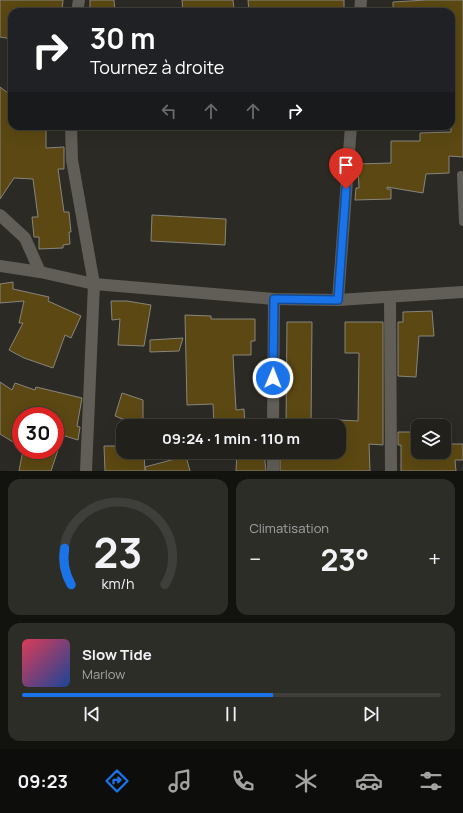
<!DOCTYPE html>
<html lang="fr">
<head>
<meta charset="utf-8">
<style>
  :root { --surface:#21201b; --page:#2d2d28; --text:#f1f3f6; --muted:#a2a3a3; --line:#3e3e3a; --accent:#1a73e8 }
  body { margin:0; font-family:Manrope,sans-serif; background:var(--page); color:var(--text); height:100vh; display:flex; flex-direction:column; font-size:15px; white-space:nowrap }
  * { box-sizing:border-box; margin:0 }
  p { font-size:13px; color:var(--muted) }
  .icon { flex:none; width:22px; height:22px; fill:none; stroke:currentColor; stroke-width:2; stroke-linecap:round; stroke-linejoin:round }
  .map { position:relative; height:471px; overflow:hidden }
  .drawer { display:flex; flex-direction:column; gap:8px; padding:8px; background:#12120f; flex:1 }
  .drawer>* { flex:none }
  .banner { position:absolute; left:8px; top:8px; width:447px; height:122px; border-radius:12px; box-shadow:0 4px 16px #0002,0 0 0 1px var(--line); background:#202124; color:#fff; overflow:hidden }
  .controls { position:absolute; left:411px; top:419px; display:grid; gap:8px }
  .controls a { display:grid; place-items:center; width:40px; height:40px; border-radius:8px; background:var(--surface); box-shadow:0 4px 16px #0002,0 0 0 1px var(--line); font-size:20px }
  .speed { position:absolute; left:12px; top:407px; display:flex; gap:8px; font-size:20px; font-weight:700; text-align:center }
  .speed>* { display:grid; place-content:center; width:52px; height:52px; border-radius:50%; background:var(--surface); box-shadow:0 4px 16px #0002,0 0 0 1px var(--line); line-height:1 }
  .speed .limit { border:6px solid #d22; background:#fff; color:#111 }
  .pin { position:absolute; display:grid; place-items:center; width:34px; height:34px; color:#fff; margin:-41px -17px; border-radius:50% 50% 50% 0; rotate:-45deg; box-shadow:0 0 4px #0007 }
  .pin .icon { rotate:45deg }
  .me { position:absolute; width:44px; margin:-22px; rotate:1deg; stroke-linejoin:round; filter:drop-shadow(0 0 3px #0008) }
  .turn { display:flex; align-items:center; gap:14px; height:84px; padding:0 16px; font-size:18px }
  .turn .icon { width:52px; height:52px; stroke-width:2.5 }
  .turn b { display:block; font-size:28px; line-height:34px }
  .lanes { display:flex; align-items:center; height:38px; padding:0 16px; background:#0003; justify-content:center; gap:20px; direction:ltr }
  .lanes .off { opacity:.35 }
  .big { font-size:30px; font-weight:700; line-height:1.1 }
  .drawer .tile { flex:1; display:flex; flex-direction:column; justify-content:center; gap:6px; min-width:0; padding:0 14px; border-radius:12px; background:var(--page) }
  .drawer .dial { align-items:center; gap:0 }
  .dial svg { height:104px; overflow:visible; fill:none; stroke:var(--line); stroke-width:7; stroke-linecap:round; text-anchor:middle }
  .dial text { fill:var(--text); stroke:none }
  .song { display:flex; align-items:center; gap:12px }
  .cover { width:48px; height:48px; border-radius:6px; background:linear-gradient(135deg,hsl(350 70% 55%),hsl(220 70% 35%)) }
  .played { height:4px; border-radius:2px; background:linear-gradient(90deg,var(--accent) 60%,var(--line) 60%) }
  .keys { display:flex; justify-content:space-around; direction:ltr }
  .heat { display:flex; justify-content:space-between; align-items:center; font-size:22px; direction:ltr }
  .drawer .tiles { flex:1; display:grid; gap:8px; grid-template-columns:1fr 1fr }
  .tile:last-child { grid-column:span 2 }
  .trip { position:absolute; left:116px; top:419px; width:230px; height:40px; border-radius:12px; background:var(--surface); box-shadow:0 4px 16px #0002,0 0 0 1px var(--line); font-weight:700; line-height:40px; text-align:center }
  .tabs { display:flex; height:64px; justify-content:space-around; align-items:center; background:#0d0d0b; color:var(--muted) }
  .tabs .icon { width:28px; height:28px }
  .tabs .active { color:var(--accent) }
  .tabs b { font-size:18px; color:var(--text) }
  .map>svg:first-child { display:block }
  .building { fill:#5b4812; stroke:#88857e }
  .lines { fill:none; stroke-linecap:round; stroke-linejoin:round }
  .service { stroke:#605e57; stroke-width:8 }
  .minor { stroke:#605e57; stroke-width:12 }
  .route-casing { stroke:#114b97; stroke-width:10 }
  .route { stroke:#1a73e8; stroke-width:7 }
</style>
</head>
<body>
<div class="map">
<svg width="463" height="471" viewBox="0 0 463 471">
  <rect width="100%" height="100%" fill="#2c2a24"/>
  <g class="building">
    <path d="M0 0H63L62 12H12V39L0 37Z"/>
    <path d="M90 0H114L115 12H90Z"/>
    <path d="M182 0H233L234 10 183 12Z"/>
    <path d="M248 0H344V12H249Z"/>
    <path d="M426 0H463V157L449 156V173L426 174 423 193 387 187V189H391V199L355 200 356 188H359L358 164 391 163V141H420V133L451 132V12H393V2Z"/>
    <path d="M0 87 12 96V126H46V148L64 147V169H58L64 212H69L71 232H69L70 244 63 245V248L39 249V237H34L32 217H38L33 179 14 178 0 199Z"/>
    <path d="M152 215 226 219 225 245 151 241Z"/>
    <path d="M13 282V289L49 297 48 301 81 316 71 338 65 335 53 368 24 358 9 350 23 323H19L24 301 0 303V284Z"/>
    <path d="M111 301H127L151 305 144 346 118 345 120 319 112 320Z"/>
    <path d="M432 311 434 336H419L416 377 398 376V322H403V312Z"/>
    <path d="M185 315 211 316V319H255V341H251V355H233L236 410 244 409 245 426H214L213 404 187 405Z"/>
    <path d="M287 322H312L311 426H286Z"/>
    <path d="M345 322H383V445L369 444 370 471H280V454L339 452V420L358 421 359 353H345Z"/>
    <path d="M183 338 179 351 150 352V340Z"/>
    <path d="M0 382 12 390 15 383 35 390 36 387 82 398 77 426 80 427 78 440 55 433V416H21V447L0 434Z"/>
    <path d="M122 393 143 400V424L136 422 135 424 115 416Z"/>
    <path d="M398 432H418V452H444V444H463V460H455L456 471H401V445H398Z"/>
    <path d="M104 446H123V452H144L145 471H105Z"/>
    <path d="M23 450H58L51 471H19Z"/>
    <path d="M237 452H264L266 471H236Z"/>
    <path d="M186 456 190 471H146L145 467Z"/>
  </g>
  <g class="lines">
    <path class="service" d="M461 175 463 222"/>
    <g class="minor">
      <path d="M77 12 79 0"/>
      <path d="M360 12 361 0"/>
      <path d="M71 126 72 160 94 284 86 471"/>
      <path d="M0 215 25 238 40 272"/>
      <path d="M0 266 40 272 94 284 274 299 338 300 463 292"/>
      <path d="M390 297 391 471"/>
      <path d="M338 300 351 126"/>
      <path d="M273 426 274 299"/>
      <path d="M273 471V452"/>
    </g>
  </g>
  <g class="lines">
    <g class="route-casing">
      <path id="route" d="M273 378 274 299 338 300 346 189"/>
    </g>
    <use href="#route" class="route"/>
  </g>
</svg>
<div class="controls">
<a><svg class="icon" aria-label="layers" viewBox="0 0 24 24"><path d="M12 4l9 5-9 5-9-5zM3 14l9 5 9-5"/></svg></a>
</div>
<div class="speed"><div class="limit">30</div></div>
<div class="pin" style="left:346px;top:189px;background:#d93025"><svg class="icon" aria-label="arrive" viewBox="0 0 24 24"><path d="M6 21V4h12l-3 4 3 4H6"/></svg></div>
<svg class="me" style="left:273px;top:378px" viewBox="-20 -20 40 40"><circle r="17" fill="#1a73e8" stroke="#fff" stroke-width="3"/><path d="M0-11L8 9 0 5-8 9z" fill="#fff"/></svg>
<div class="trip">09:24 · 1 min · 110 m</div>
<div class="banner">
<div class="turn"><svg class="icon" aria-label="right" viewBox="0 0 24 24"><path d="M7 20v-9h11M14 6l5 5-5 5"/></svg><div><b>30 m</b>Tournez à droite</div></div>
<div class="lanes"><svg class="icon off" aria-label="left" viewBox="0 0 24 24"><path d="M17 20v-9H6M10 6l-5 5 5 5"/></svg><svg class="icon off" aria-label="ahead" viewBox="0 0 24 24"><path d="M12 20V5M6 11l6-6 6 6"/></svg><svg class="icon off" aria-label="ahead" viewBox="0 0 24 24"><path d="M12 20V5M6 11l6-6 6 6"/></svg><svg class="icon" aria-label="right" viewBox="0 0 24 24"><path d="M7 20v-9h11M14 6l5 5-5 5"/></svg></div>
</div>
</div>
<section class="drawer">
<div class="tiles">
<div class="tile dial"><svg viewBox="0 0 100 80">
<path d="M14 69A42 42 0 1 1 86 69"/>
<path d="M14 69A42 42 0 0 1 9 41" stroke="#1a73e8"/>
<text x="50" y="56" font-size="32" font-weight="700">23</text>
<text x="50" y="72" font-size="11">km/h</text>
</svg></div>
<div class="tile"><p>Climatisation</p>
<div class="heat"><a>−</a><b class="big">23°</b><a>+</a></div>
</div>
<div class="tile">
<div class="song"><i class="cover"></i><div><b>Slow Tide</b><p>Marlow</p></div></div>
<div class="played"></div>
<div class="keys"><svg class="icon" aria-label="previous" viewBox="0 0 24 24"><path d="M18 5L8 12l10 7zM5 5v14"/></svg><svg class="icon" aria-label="pause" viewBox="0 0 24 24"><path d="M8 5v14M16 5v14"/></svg><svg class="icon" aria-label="next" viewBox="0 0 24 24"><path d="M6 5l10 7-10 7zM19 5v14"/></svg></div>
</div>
</div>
</section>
<nav class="tabs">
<b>09:23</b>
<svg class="icon active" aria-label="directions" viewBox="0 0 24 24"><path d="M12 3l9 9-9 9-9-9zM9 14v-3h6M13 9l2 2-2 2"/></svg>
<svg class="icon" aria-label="music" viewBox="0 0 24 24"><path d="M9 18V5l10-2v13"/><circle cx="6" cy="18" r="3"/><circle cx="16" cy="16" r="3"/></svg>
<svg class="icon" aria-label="phone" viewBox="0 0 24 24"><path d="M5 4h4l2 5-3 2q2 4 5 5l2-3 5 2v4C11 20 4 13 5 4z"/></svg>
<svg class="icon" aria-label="climate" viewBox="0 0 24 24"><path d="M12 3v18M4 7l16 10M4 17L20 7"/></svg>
<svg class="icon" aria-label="car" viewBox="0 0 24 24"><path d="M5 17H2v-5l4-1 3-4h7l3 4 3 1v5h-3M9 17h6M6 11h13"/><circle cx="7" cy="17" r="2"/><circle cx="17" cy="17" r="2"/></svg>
<svg class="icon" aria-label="filters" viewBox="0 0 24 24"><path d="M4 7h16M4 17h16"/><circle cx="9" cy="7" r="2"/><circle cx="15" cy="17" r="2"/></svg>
</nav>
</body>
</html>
